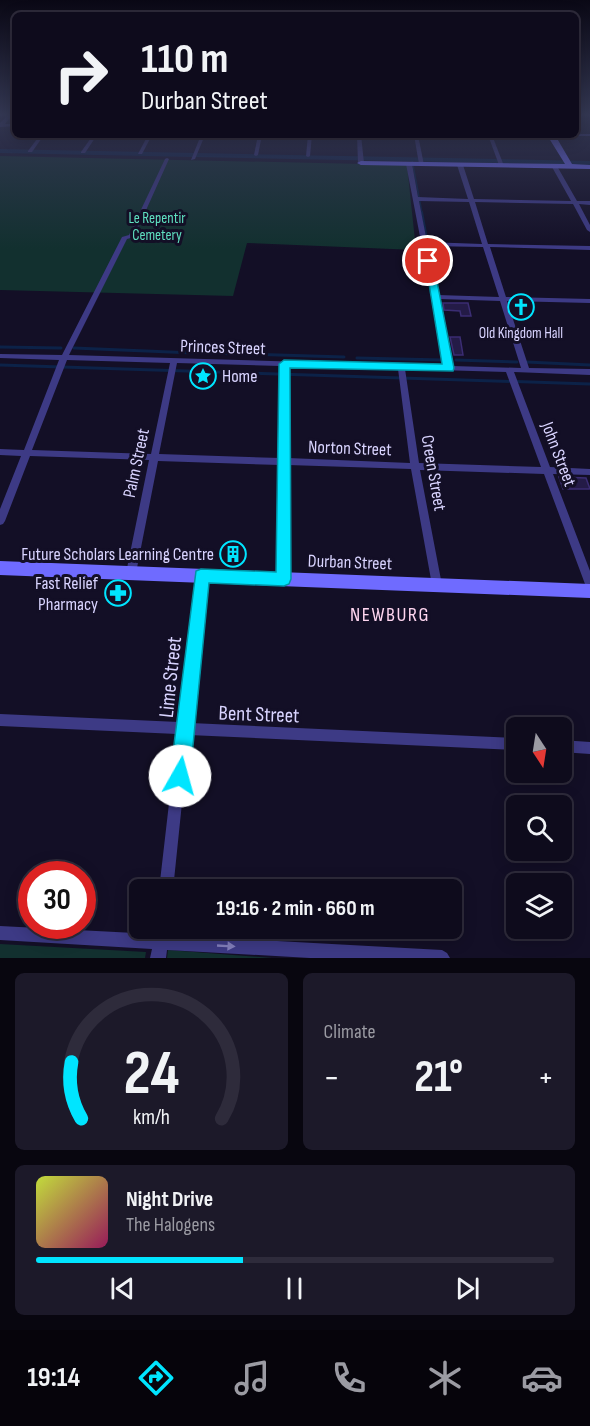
<!DOCTYPE html>
<html lang="en">
<head>
<meta charset="utf-8">
<style>
  :root { --surface:#0e0b1c; --page:#1c1929; --text:#f1f3f6; --muted:#9b9ba3; --line:#2e2b3b; --accent:#00e5ff }
  body { margin:0; font-family:"Sofia Sans Condensed",sans-serif; background:var(--page); color:var(--text); height:100vh; display:flex; flex-direction:column; font-size:22px; white-space:nowrap }
  * { box-sizing:border-box; margin:0 }
  p { font-size:20px; color:var(--muted) }
  .icon { flex:none; width:33px; height:33px; fill:none; stroke:currentColor; stroke-width:2; stroke-linecap:round; stroke-linejoin:round }
  .map { position:relative; height:958px; overflow:hidden }
  .panel { display:flex; flex-direction:column; gap:15px; padding:15px; background:#08060f; flex:1 }
  .panel>* { flex:none }
  .banner { position:absolute; left:12px; top:12px; width:567px; height:126px; border-radius:9px; box-shadow:0 3px 15px #0003,0 0 0 2px var(--line); background:#0e0b1c; color:var(--text); overflow:hidden }
  .needle { width:39px; rotate:168deg }
  .tools { position:absolute; left:506px; top:717px; display:grid; gap:12px }
  .tools a { display:grid; place-items:center; width:66px; height:66px; border-radius:9px; background:var(--surface); box-shadow:0 3px 15px #0003,0 0 0 2px var(--line); font-size:30px }
  .speed { position:absolute; left:18px; top:861px; display:flex; gap:12px; font-size:30px; font-weight:700; text-align:center }
  .speed>* { display:grid; place-content:center; width:78px; height:78px; border-radius:50%; background:var(--surface); box-shadow:0 3px 15px #0003,0 0 0 2px var(--line); line-height:1 }
  .speed .limit { border:9px solid #d22; background:#fff; color:#111 }
  .pin { position:absolute; display:grid; place-items:center; width:51px; height:51px; color:#fff; margin:-26px; border:3px solid #fff; border-radius:50%; box-shadow:0 2px 6px #0007 }
  .me { position:absolute; width:66px; margin:-33px; rotate:7deg; stroke-linejoin:round; filter:drop-shadow(0 0 4px #0008) }
  .turn { display:flex; align-items:center; gap:21px; height:126px; padding:0 30px; font-size:27px }
  .turn .icon { width:78px; height:78px; stroke-width:2.5 }
  .turn b { display:block; font-size:42px; line-height:51px }
  .big { font-size:45px; font-weight:700; line-height:1.1 }
  .panel .widget { flex:1; display:flex; flex-direction:column; justify-content:center; gap:9px; min-width:0; padding:0 21px; border-radius:9px; background:var(--page) }
  .panel .dial { align-items:center; gap:0 }
  .dial svg { height:156px; overflow:visible; fill:none; stroke:var(--line); stroke-width:7; stroke-linecap:round; text-anchor:middle }
  .dial text { fill:var(--text); stroke:none }
  .song { display:flex; align-items:center; gap:18px }
  .cover { width:72px; height:72px; border-radius:9px; background:linear-gradient(135deg,hsl(70 70% 55%),hsl(330 70% 35%)) }
  .played { height:6px; border-radius:3px; background:linear-gradient(90deg,var(--accent) 40%,var(--line) 40%) }
  .keys { display:flex; justify-content:space-around; direction:ltr }
  .heat { display:flex; justify-content:space-between; align-items:center; font-size:33px; direction:ltr }
  .panel .tiles { flex:1; display:grid; gap:15px; grid-template-columns:1fr 1fr }
  .widget:last-child { grid-column:span 2 }
  .trip { position:absolute; left:129px; top:879px; width:333px; height:60px; border-radius:9px; background:var(--surface); box-shadow:0 3px 15px #0003,0 0 0 2px var(--line); font-weight:700; line-height:60px; text-align:center }
  .menu { display:flex; height:96px; justify-content:space-around; align-items:center; background:#06040b; color:var(--muted) }
  .menu .icon { width:42px; height:42px }
  .menu .active { color:var(--accent) }
  .menu b { font-size:27px; color:var(--text) }
  .map>svg:first-child { display:block }
  .green { fill:#12302f }
  .lines { fill:none; stroke-linecap:round; stroke-linejoin:round }
  .stream-far2 { stroke:#0c2248; stroke-width:1.5 }
  .stream-far1 { stroke:#0c2248; stroke-width:2 }
  .stream { stroke:#0c2248; stroke-width:3 }
  .canal { fill:#0c2248; fill-rule:evenodd }
  .building { fill:#241b47; stroke:#3b2d73; stroke-width:1.5 }
  .street { fill:#3d3a85; fill-rule:evenodd }
  .secondary { fill:#6f6bff; fill-rule:evenodd }
  .oneway { fill:#837fbc }
  .route { fill:#00e5ff; stroke:#0095a6; stroke-width:1.5 }
  .labels { text-anchor:middle; stroke-width:6; stroke-linejoin:round; paint-order:stroke }
  .far-park-label { font-size:15px; fill:#5fe0c0; stroke:#130f26 }
  .far-poi-label { font-size:15px; fill:#d9d4ff; stroke:#130f26 }
  .street-label { font-size:18px; fill:#d9d4ff; stroke:#130f26 }
  .poi-label { font-size:18px; fill:#d9d4ff; stroke:#130f26; text-anchor:end }
  .neighbourhood-label { font-size:20px; letter-spacing:1.5px; fill:#ffd6f0; stroke:#130f26 }
  .near-street-label { font-size:21px; fill:#d9d4ff; stroke:#130f26 }
</style>
</head>
<body>
<div class="map">
<svg width="590" height="958" viewBox="0 0 590 958">
  <rect width="100%" height="100%" fill="#130f26"/>
  <g class="green">
    <path d="M0 156 407 165 416 250 247 243 233 296 0 290Z"/>
    <path d="M0 944 146 952 145 958H0Z"/>
    <path d="M168 950 272 958H167Z"/>
  </g>
  <g class="lines">
    <path class="stream-far2" d="M412 160 422 213"/>
    <path class="stream-far1" d="M422 212 438 297"/>
    <g class="stream">
      <path d="M0 347 61 348"/>
      <path d="M74 348 194 353"/>
      <path d="M207 353 344 357"/>
      <path d="M357 358 443 360"/>
      <path d="M456 360 517 362"/>
      <path d="M527 362 590 365"/>
      <path d="M0 365 590 384"/>
    </g>
    <path class="canal" d="M0 149 590 161V165L0 153Z"/>
  </g>
  <g class="building">
    <path d="M443 303H468L471 316H461L460 311 444 310Z"/>
    <path d="M450 337H460L463 355H454Z"/>
    <path d="M559 477 586 478 590 489H563Z"/>
    <path d="M240 546V562L226 563 227 547Z"/>
  </g>
  <g class="lines">
    <g class="street">
      <path d="M8 115H12L5 124H15V126L0 127V123Z"/>
      <path d="M576 134H590V136H574V135H576Z"/>
      <path d="M40 135H44L32 152H28V151Z"/>
      <path d="M93 135H97L85 153H81V152Z"/>
      <path d="M148 135H152L142 154H138Z"/>
      <path d="M201 135H205L195 159 191 160Z"/>
      <path d="M258 135H262L258 155 256 156 254 155Z"/>
      <path d="M308 135H312L310 156 308 157 306 156Z"/>
      <path d="M357 135H361L364 163 361 165 358 163Z"/>
      <path d="M414 135H418L424 165 419 164Z"/>
      <path d="M488 135H492L504 166 499 165Z"/>
      <path d="M167 158 169 159 134 237 127 239 69 355 445 366 406 164 409 162 412 164 418 197 468 199 457 165 460 163 463 165 474 199 571 201 552 167 557 166 577 201H590V205L579 204 590 225V232L587 230 573 204 475 202 488 244 590 246V250L490 247 506 297 590 299V303L507 301 529 368 590 369V375L514 372 550 467 590 469V475L553 474 590 571V589L586 587 585 584 544 474 420 470 442 585 441 588 437 590 433 588 432 585 411 469 288 465 289 579 288 582 284 584 280 582 279 579 280 465 158 461 136 573 135 576 131 577 127 576 126 573 149 460 30 456 5 521 3 524 0 525V509L21 456 0 455V449L24 450 59 360 0 358V354L62 355 122 237 129 235 165 159ZM419 201 469 202 482 244 427 242ZM428 246 483 247 499 297 438 295ZM439 299 500 301 521 368 452 366ZM67 360 170 363 151 454 32 450ZM177 363 280 366V458L159 454ZM288 366 398 369 410 463 288 458ZM405 369 506 372 541 467 419 463Z"/>
      <path d="M201 571 205 573 206 576 191 723 516 738V750L189 735 173 890H159L177 734 0 726V714L179 722 196 576 197 573Z"/>
      <path d="M561 740 590 742V754L561 752Z"/>
      <path d="M0 926 154 934 155 928H169L168 935 442 950 447 953 450 958H310L167 950 166 958H150L152 949 0 940Z"/>
    </g>
    <g class="secondary">
      <path d="M547 135H555L572 164 590 165V169L361 165 357 163 361 161 565 164Z"/>
      <path d="M0 561 590 584V598L0 575Z"/>
    </g>
  </g>
  <defs><path id="oneway-solid" d="M-6-.8H1V-3.2L6.5 0L1 3.2V.8H-6Z" transform="scale(1.5)"/></defs>
  <use class="oneway" href="#oneway-solid" transform="translate(226 946) rotate(3)"/>
  <linearGradient id="sky" x2="0" y2="1"><stop stop-color="#0a0815"/><stop offset="0.46" stop-color="#333752"/><stop offset="1" stop-color="#333752" stop-opacity="0"/></linearGradient>
  <rect width="590" height="249" fill="url(#sky)"/>
  <path class="route" d="M425 259 433 261 454 368 453 371 290 368 291 579 289 584 284 586 209 583 190 776 187 782 180 785 173 782 170 776 196 571 201 569 276 572 279 364 284 360 442 364Z"/>
  <defs>
    <g id="church-ring" transform="scale(1.35)"><circle r="9.5" fill="#130f26" stroke="#00e5ff" stroke-width="1.5"/><path d="M-1.2-6h2.4v3.5h3.3v2.4h-3.3V6h-2.4V-.1h-3.3v-2.4h3.3Z" fill="#00e5ff"/></g>
    <g id="sight-ring" transform="scale(1.35)"><circle r="9.5" fill="#130f26" stroke="#00e5ff" stroke-width="1.5"/><path d="M0-6L1.8-2.2L6-1.7L2.9 1.2L3.7 5.4L0 3.3L-3.7 5.4L-2.9 1.2L-6-1.7L-1.8-2.2Z" fill="#00e5ff"/></g>
    <g id="building-ring" transform="scale(1.35)"><circle r="9.5" fill="#130f26" stroke="#00e5ff" stroke-width="1.5"/><path d="M-4-6H4V6H1V3H-1V6H-4ZM-2.5-4.3h1.7v1.8h-1.7ZM.8-4.3h1.7v1.8H.8ZM-2.5-1h1.7V.8h-1.7ZM.8-1h1.7V.8H.8Z" fill="#00e5ff"/></g>
    <g id="pharmacy-ring" transform="scale(1.35)"><circle r="9.5" fill="#130f26" stroke="#00e5ff" stroke-width="1.5"/><path d="M-2-6h4v4h4v4h-4v4h-4v-4h-4v-4h4Z" fill="#00e5ff"/></g>
  </defs>
  <g fill-rule="evenodd">
    <use href="#church-ring" x="521" y="307"/>
    <use href="#sight-ring" x="203" y="376"/>
    <use href="#building-ring" x="233" y="554"/>
    <use href="#pharmacy-ring" x="118" y="593"/>
  </g>
  <g class="labels">
    <g class="far-park-label">
      <text x="157" y="223">Le Repentir<tspan x="157" dy="17">Cemetery</tspan></text>
    </g>
    <g class="far-poi-label">
      <text x="521" y="338">Old Kingdom Hall</text>
    </g>
    <g class="street-label">
      <text transform="translate(223 347) rotate(2)" y="6">Princes Street</text>
      <text transform="translate(350 448) rotate(2)" y="6">Norton Street</text>
      <text transform="translate(559 454) rotate(69)" y="6">John Street</text>
      <text transform="translate(136 463) rotate(-78)" y="6">Palm Street</text>
      <text transform="translate(434 473) rotate(80)" y="6">Creen Street</text>
      <text transform="translate(350 562) rotate(2)" y="6">Durban Street</text>
    </g>
    <g class="poi-label">
      <text x="222" y="382" text-anchor="start">Home</text>
      <text x="214" y="560">Future Scholars Learning Centre</text>
      <text x="98" y="589">Fast Relief<tspan x="98" dy="21">Pharmacy</tspan></text>
    </g>
    <g class="neighbourhood-label">
      <text x="390" y="621">NEWBURG</text>
    </g>
    <g class="near-street-label">
      <text transform="translate(170 677) rotate(-84)" y="7">Lime Street</text>
      <text transform="translate(259 714) rotate(2)" y="7">Bent Street</text>
    </g>
  </g>
</svg>
<div class="tools">
<a><svg class="needle" viewBox="-14 -14 28 28"><path d="M0-13l5 13h-10z" fill="#e53935"/><path d="M0 13l5-13h-10z" fill="#9b9ba3"/></svg></a>
<a><svg class="icon" aria-label="search" viewBox="0 0 24 24"><circle cx="10" cy="10" r="6"/><path d="M15 15l6 6"/></svg></a>
<a><svg class="icon" aria-label="layers" viewBox="0 0 24 24"><path d="M12 4l9 5-9 5-9-5zM3 14l9 5 9-5"/></svg></a>
</div>
<div class="speed"><div class="limit">30</div></div>
<div class="pin" style="left:428px;top:261px;background:#d93025"><svg class="icon" aria-label="arrive" viewBox="0 0 24 24"><path d="M6 21V4h12l-3 4 3 4H6"/></svg></div>
<svg class="me" style="left:180px;top:776px" viewBox="-20 -20 40 40"><circle r="19" fill="#fff"/><path d="M0-13L10 11 0 6-10 11z" fill="#00e5ff"/></svg>
<div class="trip">19:16 · 2 min · 660 m</div>
<div class="banner">
<div class="turn"><svg class="icon" aria-label="right" viewBox="0 0 24 24"><path d="M7 20v-9h11M14 6l5 5-5 5"/></svg><div><b>110 m</b>Durban Street</div></div>
</div>
</div>
<section class="panel">
<div class="tiles">
<div class="widget dial"><svg viewBox="0 0 100 80">
<path d="M14 69A42 42 0 1 1 86 69"/>
<path d="M14 69A42 42 0 0 1 9 40" stroke="#00e5ff"/>
<text x="50" y="56" font-size="32" font-weight="700">24</text>
<text x="50" y="72" font-size="11">km/h</text>
</svg></div>
<div class="widget"><p>Climate</p>
<div class="heat"><a>−</a><b class="big">21°</b><a>+</a></div>
</div>
<div class="widget">
<div class="song"><i class="cover"></i><div><b>Night Drive</b><p>The Halogens</p></div></div>
<div class="played"></div>
<div class="keys"><svg class="icon" aria-label="previous" viewBox="0 0 24 24"><path d="M18 5L8 12l10 7zM5 5v14"/></svg><svg class="icon" aria-label="pause" viewBox="0 0 24 24"><path d="M8 5v14M16 5v14"/></svg><svg class="icon" aria-label="next" viewBox="0 0 24 24"><path d="M6 5l10 7-10 7zM19 5v14"/></svg></div>
</div>
</div>
</section>
<nav class="menu">
<b>19:14</b>
<svg class="icon active" aria-label="directions" viewBox="0 0 24 24"><path d="M12 3l9 9-9 9-9-9zM9 14v-3h6M13 9l2 2-2 2"/></svg>
<svg class="icon" aria-label="music" viewBox="0 0 24 24"><path d="M9 18V5l10-2v13"/><circle cx="6" cy="18" r="3"/><circle cx="16" cy="16" r="3"/></svg>
<svg class="icon" aria-label="phone" viewBox="0 0 24 24"><path d="M5 4h4l2 5-3 2q2 4 5 5l2-3 5 2v4C11 20 4 13 5 4z"/></svg>
<svg class="icon" aria-label="climate" viewBox="0 0 24 24"><path d="M12 3v18M4 7l16 10M4 17L20 7"/></svg>
<svg class="icon" aria-label="car" viewBox="0 0 24 24"><path d="M5 17H2v-5l4-1 3-4h7l3 4 3 1v5h-3M9 17h6M6 11h13"/><circle cx="7" cy="17" r="2"/><circle cx="17" cy="17" r="2"/></svg>
</nav>
</body>
</html>
